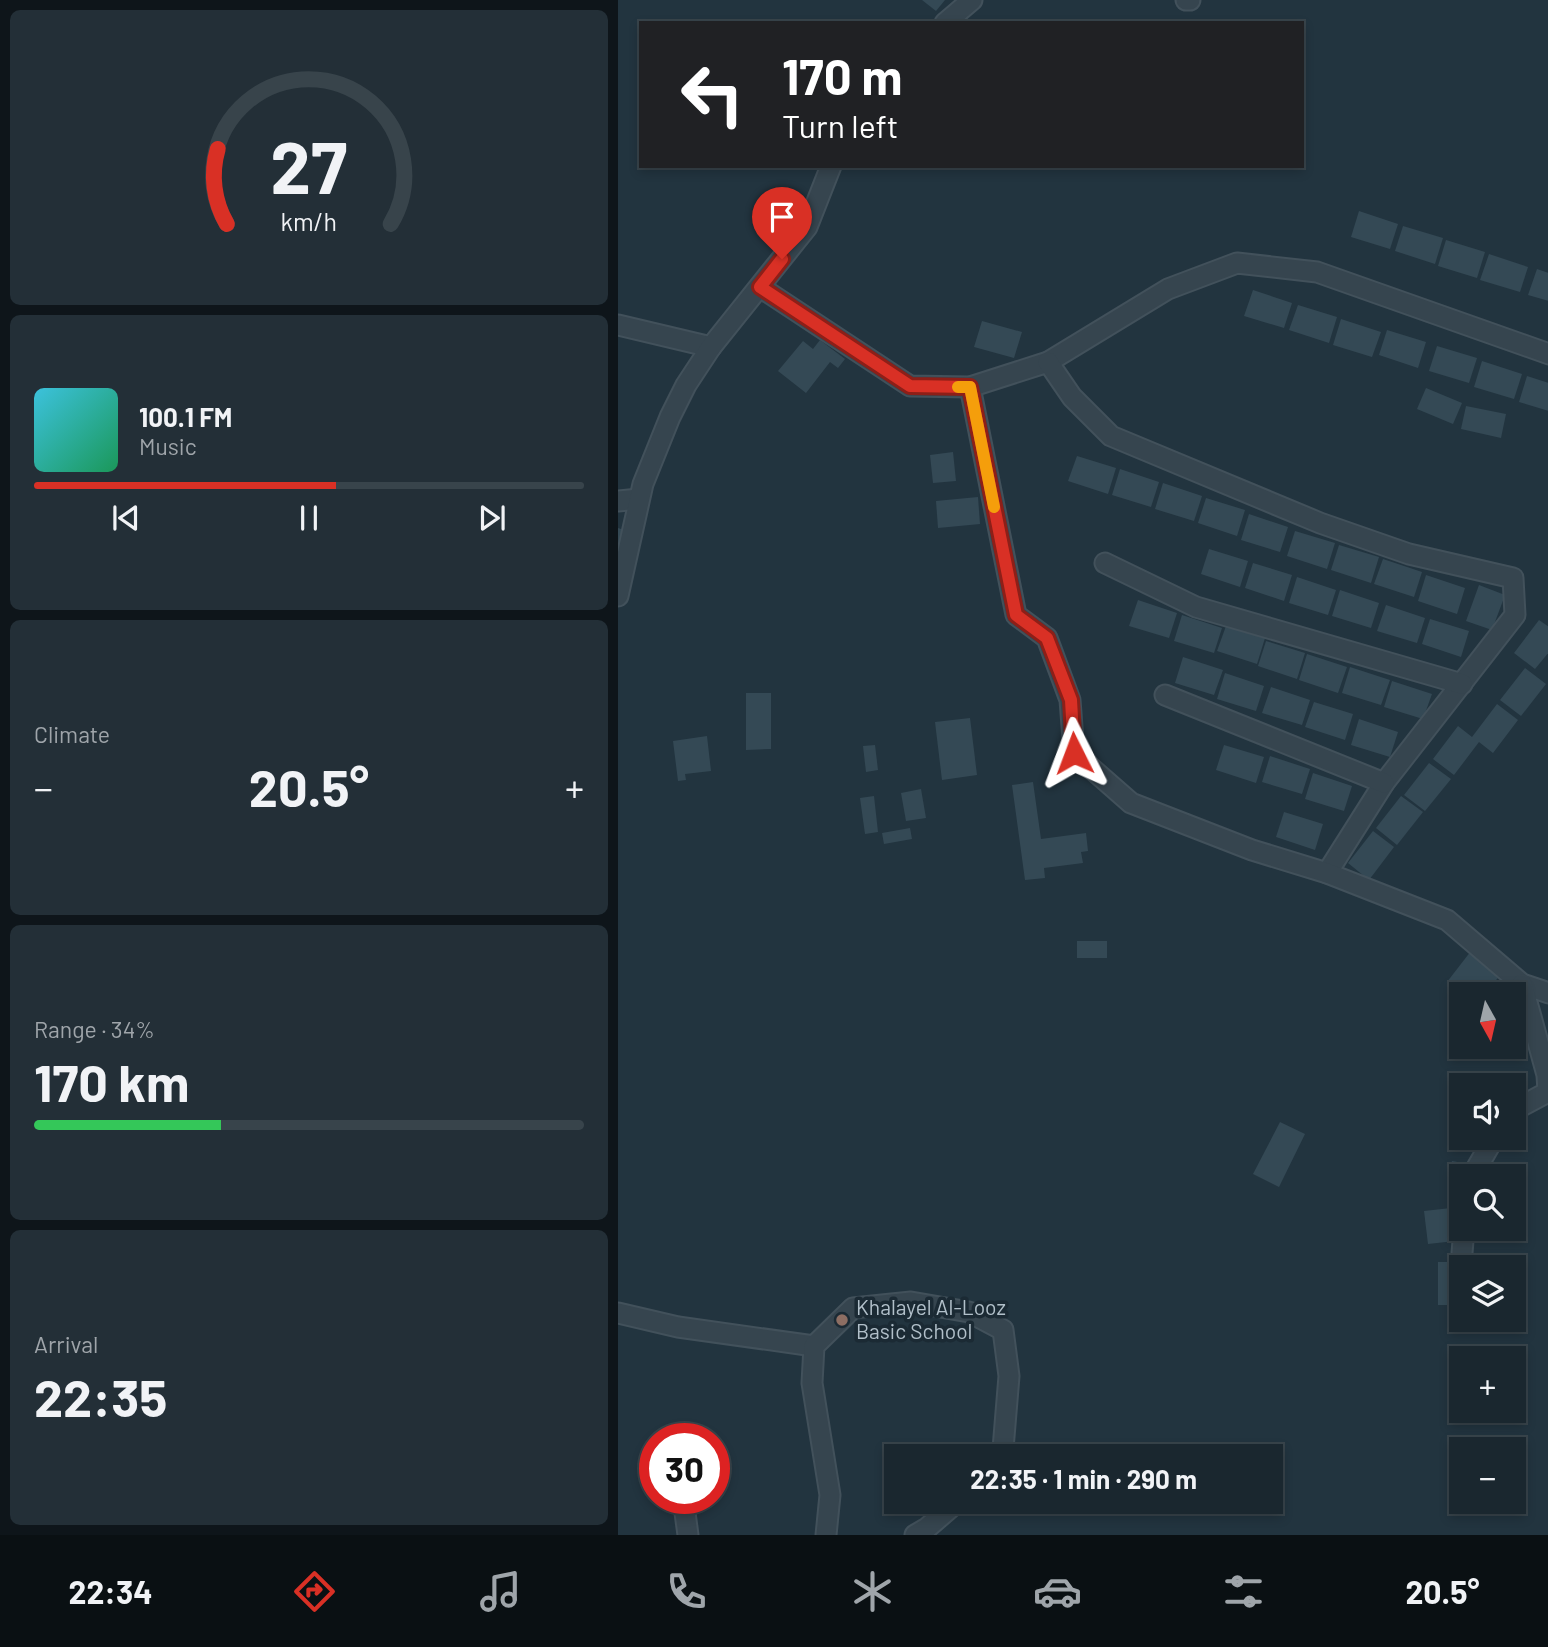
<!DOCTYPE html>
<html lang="en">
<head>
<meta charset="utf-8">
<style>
  :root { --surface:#1a272f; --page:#232f37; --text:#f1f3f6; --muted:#9fa5aa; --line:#38444b; --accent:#d93025 }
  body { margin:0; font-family:Barlow,sans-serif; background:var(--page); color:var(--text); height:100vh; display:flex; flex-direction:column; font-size:26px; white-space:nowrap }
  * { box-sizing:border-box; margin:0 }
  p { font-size:23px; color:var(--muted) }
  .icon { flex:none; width:38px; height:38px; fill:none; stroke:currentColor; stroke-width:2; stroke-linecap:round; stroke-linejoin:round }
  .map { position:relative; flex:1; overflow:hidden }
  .side { display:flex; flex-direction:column; gap:10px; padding:10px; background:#0e151a; width:618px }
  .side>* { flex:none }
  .hud { position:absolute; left:21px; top:21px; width:665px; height:147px; border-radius:0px; box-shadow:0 4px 10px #0003,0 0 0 2px var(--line); background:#202124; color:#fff; overflow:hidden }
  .needle { width:46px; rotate:172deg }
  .tools { position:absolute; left:831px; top:982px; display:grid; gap:14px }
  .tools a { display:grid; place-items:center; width:77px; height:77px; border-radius:0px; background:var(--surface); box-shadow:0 4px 10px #0003,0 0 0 2px var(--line); font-size:35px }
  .speed { position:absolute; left:21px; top:1423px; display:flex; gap:14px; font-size:35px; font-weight:700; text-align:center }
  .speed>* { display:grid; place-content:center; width:91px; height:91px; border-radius:50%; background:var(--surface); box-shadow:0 4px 10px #0003,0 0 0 2px var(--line); line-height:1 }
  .speed .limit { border:10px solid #d22; background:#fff; color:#111 }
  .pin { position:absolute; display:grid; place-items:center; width:60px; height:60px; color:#fff; margin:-72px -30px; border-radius:50% 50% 50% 0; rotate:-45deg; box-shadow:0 0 7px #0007 }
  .pin .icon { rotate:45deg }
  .me { position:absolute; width:77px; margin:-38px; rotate:357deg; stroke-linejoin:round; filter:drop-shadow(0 0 5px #0008) }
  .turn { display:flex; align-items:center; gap:24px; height:147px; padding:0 28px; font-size:32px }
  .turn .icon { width:91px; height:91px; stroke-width:2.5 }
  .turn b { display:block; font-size:49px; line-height:60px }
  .big { font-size:52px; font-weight:700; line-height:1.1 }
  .side .widget { flex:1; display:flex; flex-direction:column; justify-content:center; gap:10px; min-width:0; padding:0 24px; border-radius:10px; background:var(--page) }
  .side .dial { align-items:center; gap:0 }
  .dial svg { height:182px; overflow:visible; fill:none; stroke:var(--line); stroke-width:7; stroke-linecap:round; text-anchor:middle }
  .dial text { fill:var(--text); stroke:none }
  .song { display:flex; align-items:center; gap:21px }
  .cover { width:84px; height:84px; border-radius:10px; background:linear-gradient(135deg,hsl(190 70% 55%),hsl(150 70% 35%)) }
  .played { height:7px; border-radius:4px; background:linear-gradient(90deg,var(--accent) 55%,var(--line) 55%) }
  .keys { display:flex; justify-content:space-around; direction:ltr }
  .heat { display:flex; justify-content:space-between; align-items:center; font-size:38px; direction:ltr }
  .charge { height:10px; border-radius:5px; background:linear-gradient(90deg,#34c759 34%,var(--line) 0) }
  .trip { position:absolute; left:266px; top:1444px; width:399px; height:70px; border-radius:0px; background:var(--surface); box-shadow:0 4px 10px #0003,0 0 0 2px var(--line); font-weight:700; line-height:70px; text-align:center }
  .tab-bar { display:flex; height:112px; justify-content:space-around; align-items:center; background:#0a1013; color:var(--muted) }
  .tab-bar .icon { width:49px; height:49px }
  .tab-bar .active { color:var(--accent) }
  .tab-bar b { font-size:32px; color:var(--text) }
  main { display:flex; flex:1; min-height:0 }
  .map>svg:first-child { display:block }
  .building { fill:#344955 }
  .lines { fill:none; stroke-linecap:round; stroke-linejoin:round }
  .minor-casing { stroke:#42515b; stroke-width:23 }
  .minor { stroke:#36454f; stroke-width:19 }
  .route-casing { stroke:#8d1f18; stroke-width:18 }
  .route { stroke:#d93025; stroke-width:12 }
  .slow { stroke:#f59e0b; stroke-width:12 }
  .education-dot { fill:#8d6e63; stroke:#1b2a34; stroke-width:2.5 }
  .labels { text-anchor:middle; stroke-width:7; stroke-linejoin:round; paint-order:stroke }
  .poi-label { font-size:21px; fill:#b2c0ca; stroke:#1b2a34; text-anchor:start }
</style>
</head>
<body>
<main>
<section class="side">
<div class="widget dial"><svg viewBox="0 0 100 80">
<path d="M14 69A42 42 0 1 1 86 69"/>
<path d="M14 69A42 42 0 0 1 10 36" stroke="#d93025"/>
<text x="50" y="56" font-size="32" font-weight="700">27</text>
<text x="50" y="72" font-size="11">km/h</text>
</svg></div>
<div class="widget">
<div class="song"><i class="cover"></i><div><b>100.1 FM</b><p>Music</p></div></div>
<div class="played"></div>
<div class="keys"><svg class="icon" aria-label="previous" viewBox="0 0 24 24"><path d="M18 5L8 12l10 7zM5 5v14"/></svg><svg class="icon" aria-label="pause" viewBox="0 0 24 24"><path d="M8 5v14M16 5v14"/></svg><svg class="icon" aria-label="next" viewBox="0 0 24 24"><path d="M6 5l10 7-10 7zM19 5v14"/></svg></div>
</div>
<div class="widget"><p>Climate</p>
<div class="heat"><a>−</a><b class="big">20.5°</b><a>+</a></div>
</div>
<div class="widget"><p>Range · 34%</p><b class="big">170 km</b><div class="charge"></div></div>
<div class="widget"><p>Arrival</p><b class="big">22:35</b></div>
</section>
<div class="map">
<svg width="931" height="1535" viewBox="0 0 931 1535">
  <rect width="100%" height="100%" fill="#22343f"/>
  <g class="building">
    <path d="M304 0H327L318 11Z"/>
    <path d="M741 211 780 224 772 249 733 237Z"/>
    <path d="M785 226 825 238 817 264 777 251Z"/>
    <path d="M828 240 867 252 859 278 820 266Z"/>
    <path d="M871 254 910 267 902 292 862 280Z"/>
    <path d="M919 269 931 273V301L910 295Z"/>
    <path d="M635 290 674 303 666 328 626 316Z"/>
    <path d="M680 305 719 317 711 343 671 330Z"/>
    <path d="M723 319 763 332 754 357 715 345Z"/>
    <path d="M364 321 404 332 396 358 356 347Z"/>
    <path d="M769 330 808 342 800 368 761 355Z"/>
    <path d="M202 340 227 359 220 368 212 362 188 393 160 371 185 341 195 349Z"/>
    <path d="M819 346 859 358 851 383 811 371Z"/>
    <path d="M864 361 904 374 896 399 856 387Z"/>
    <path d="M909 376 931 383V411L901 402Z"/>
    <path d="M808 388 844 403 835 424 799 409Z"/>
    <path d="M848 406 888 414 883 438 843 429Z"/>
    <path d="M335 452 338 481 315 483 312 455Z"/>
    <path d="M459 456 498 468 490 494 450 481Z"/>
    <path d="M502 469 541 482 533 507 494 495Z"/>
    <path d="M545 483 584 496 576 521 537 509Z"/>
    <path d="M360 497 362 524 320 528 318 501Z"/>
    <path d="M588 498 627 510 619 536 580 523Z"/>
    <path d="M631 514 670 527 662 552 623 540Z"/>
    <path d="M0 528 6 530 1 550 0 549Z"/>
    <path d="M677 531 717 543 709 569 669 556Z"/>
    <path d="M721 545 761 557 753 583 713 570Z"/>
    <path d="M591 549 630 561 622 587 583 574Z"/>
    <path d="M765 559 804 572 796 597 756 584Z"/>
    <path d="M635 563 674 575 666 601 627 588Z"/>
    <path d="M808 575 847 588 839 614 800 601Z"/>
    <path d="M679 577 718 590 710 615 671 603Z"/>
    <path d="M861 585 887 595 874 630 848 621Z"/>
    <path d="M722 590 761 603 753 628 714 616Z"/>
    <path d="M520 600 559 613 551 638 511 626Z"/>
    <path d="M768 605 807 618 799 643 759 631Z"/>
    <path d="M564 615 604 628 596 653 556 641Z"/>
    <path d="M812 619 851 631 843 657 804 644Z"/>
    <path d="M921 620 931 627V652L917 669 896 653Z"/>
    <path d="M608 626 647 638 639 664 599 651Z"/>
    <path d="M648 641 687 653 679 679 640 666Z"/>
    <path d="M689 654 729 667 720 693 681 680Z"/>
    <path d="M565 657 605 670 596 695 557 683Z"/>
    <path d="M732 667 772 680 763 705 724 693Z"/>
    <path d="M907 668 928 684 903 716 882 700Z"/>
    <path d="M607 673 646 686 638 711 599 699Z"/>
    <path d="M774 681 814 694 805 719 766 707Z"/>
    <path d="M653 687 692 700 684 725 644 713Z"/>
    <path d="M128 693H153V749L128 750Z"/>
    <path d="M696 702 735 714 727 740 687 727Z"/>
    <path d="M879 704 900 720 875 753 861 742 836 775 815 759 840 726 854 737Z"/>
    <path d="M352 718 359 775 324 780 317 722Z"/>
    <path d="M741 719 780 732 772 757 733 745Z"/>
    <path d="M89 736 93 771 67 774 68 780 60 781 55 741Z"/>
    <path d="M257 745 260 770 248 772 245 746Z"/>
    <path d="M606 745 646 757 638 783 598 770Z"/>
    <path d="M652 756 692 769 684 794 644 782Z"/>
    <path d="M811 763 833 779 807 811 786 795Z"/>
    <path d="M695 773 734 786 726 811 687 799Z"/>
    <path d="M415 782 423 839 468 833 470 851 463 852 465 863 426 868 427 878 407 880 394 785Z"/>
    <path d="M303 789 308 818 288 821 283 793Z"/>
    <path d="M256 796 260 832 247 834 242 798Z"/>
    <path d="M783 796 805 812 779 845 758 828Z"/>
    <path d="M666 812 705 824 697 850 658 837Z"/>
    <path d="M292 828 294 839 266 844 264 833Z"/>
    <path d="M755 831 776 847 751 880 730 863Z"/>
    <rect x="459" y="941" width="30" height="17"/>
    <path d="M853 951 883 974 867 994H844L829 982Z"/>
    <path d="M662 1122 687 1134 661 1187 635 1174Z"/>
    <path d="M834 1161 845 1163 844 1174 832 1172Z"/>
    <path d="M833 1208 837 1241 810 1244 806 1211Z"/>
    <rect x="820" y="1262" width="17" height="43"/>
    <path d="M896 1293 907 1295 903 1310 896 1308Z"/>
  </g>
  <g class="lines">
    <g class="minor-casing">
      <g id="minor">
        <path d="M568 0H572"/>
        <path d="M327 23 354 0"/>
        <path d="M142 287 292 386 352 387 430 362 550 289 619 263 699 272 931 354"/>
        <path d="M0 325 93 347"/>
        <path d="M430 362 454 397 493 436 702 523 791 554 895 578 897 615 766 783 709 873"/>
        <path d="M352 387 398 615 429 638 452 700 456 753 513 803 634 850 709 873 829 920 904 984 931 993"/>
        <path d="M0 501 21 499"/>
        <path d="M487 563 578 607 844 684"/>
        <path d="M0 596 25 484 52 417 68 385 93 347 189 227 213 166"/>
        <path d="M547 695 766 783"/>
        <path d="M896 1110 930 1092 929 1075 904 984"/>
        <path d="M854 1176 876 1138"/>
        <path d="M844 1253 846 1228"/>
        <path d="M0 1313 60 1327 196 1346"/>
        <path d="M65 1498 70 1535"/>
        <path d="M208 1535 212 1495 194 1383 196 1346 235 1308 293 1302 351 1312 385 1330 391 1376 385 1449 380 1456"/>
        <path d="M297 1535 309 1528 339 1502"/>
      </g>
    </g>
    <use href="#minor" class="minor"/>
  </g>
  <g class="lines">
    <g class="route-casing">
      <path id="route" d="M164 259 142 287 292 386 352 387 398 615 429 638 453 700 456 753"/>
    </g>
    <use href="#route" class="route"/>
    <path class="slow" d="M340 387H352L376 507"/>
  </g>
  <circle class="education-dot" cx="224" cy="1320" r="7"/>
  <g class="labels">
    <g class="poi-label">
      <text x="238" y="1315">Khalayel Al-Looz<tspan x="238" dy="24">Basic School</tspan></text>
    </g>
  </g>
</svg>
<div class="tools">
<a><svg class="needle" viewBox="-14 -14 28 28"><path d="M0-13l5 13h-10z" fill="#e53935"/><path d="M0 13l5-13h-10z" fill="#9fa5aa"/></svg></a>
<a><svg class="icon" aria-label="sound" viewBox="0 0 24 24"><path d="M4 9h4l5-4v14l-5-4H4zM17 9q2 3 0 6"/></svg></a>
<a><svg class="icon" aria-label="search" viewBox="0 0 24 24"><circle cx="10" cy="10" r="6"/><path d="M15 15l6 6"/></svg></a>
<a><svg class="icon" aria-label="layers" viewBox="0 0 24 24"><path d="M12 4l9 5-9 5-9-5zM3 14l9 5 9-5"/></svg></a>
<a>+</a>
<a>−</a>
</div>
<div class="speed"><div class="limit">30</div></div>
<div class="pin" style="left:164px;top:259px;background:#d93025"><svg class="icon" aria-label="arrive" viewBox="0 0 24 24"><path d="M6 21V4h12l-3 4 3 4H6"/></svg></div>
<svg class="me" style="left:456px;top:753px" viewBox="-20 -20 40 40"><path d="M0-17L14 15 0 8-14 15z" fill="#d93025" stroke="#fff" stroke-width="4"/></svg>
<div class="trip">22:35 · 1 min · 290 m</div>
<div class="hud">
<div class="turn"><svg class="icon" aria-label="left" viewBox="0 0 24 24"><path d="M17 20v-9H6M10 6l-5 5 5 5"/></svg><div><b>170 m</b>Turn left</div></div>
</div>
</div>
</main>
<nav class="tab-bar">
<b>22:34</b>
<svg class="icon active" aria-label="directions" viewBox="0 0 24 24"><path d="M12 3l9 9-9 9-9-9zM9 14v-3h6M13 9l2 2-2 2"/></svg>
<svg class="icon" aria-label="music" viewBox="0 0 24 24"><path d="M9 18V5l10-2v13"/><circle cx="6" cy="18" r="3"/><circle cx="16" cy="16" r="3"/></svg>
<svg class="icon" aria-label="phone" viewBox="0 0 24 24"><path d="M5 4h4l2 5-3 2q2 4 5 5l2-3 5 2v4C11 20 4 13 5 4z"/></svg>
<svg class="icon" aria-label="climate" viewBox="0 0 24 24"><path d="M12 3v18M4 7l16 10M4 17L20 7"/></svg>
<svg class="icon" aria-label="car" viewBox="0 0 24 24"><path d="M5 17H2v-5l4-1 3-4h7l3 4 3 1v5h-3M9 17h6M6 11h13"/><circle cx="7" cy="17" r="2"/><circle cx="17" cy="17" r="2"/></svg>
<svg class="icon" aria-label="filters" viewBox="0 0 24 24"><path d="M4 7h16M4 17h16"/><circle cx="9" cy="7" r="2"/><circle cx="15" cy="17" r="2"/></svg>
<b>20.5°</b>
</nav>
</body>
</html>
